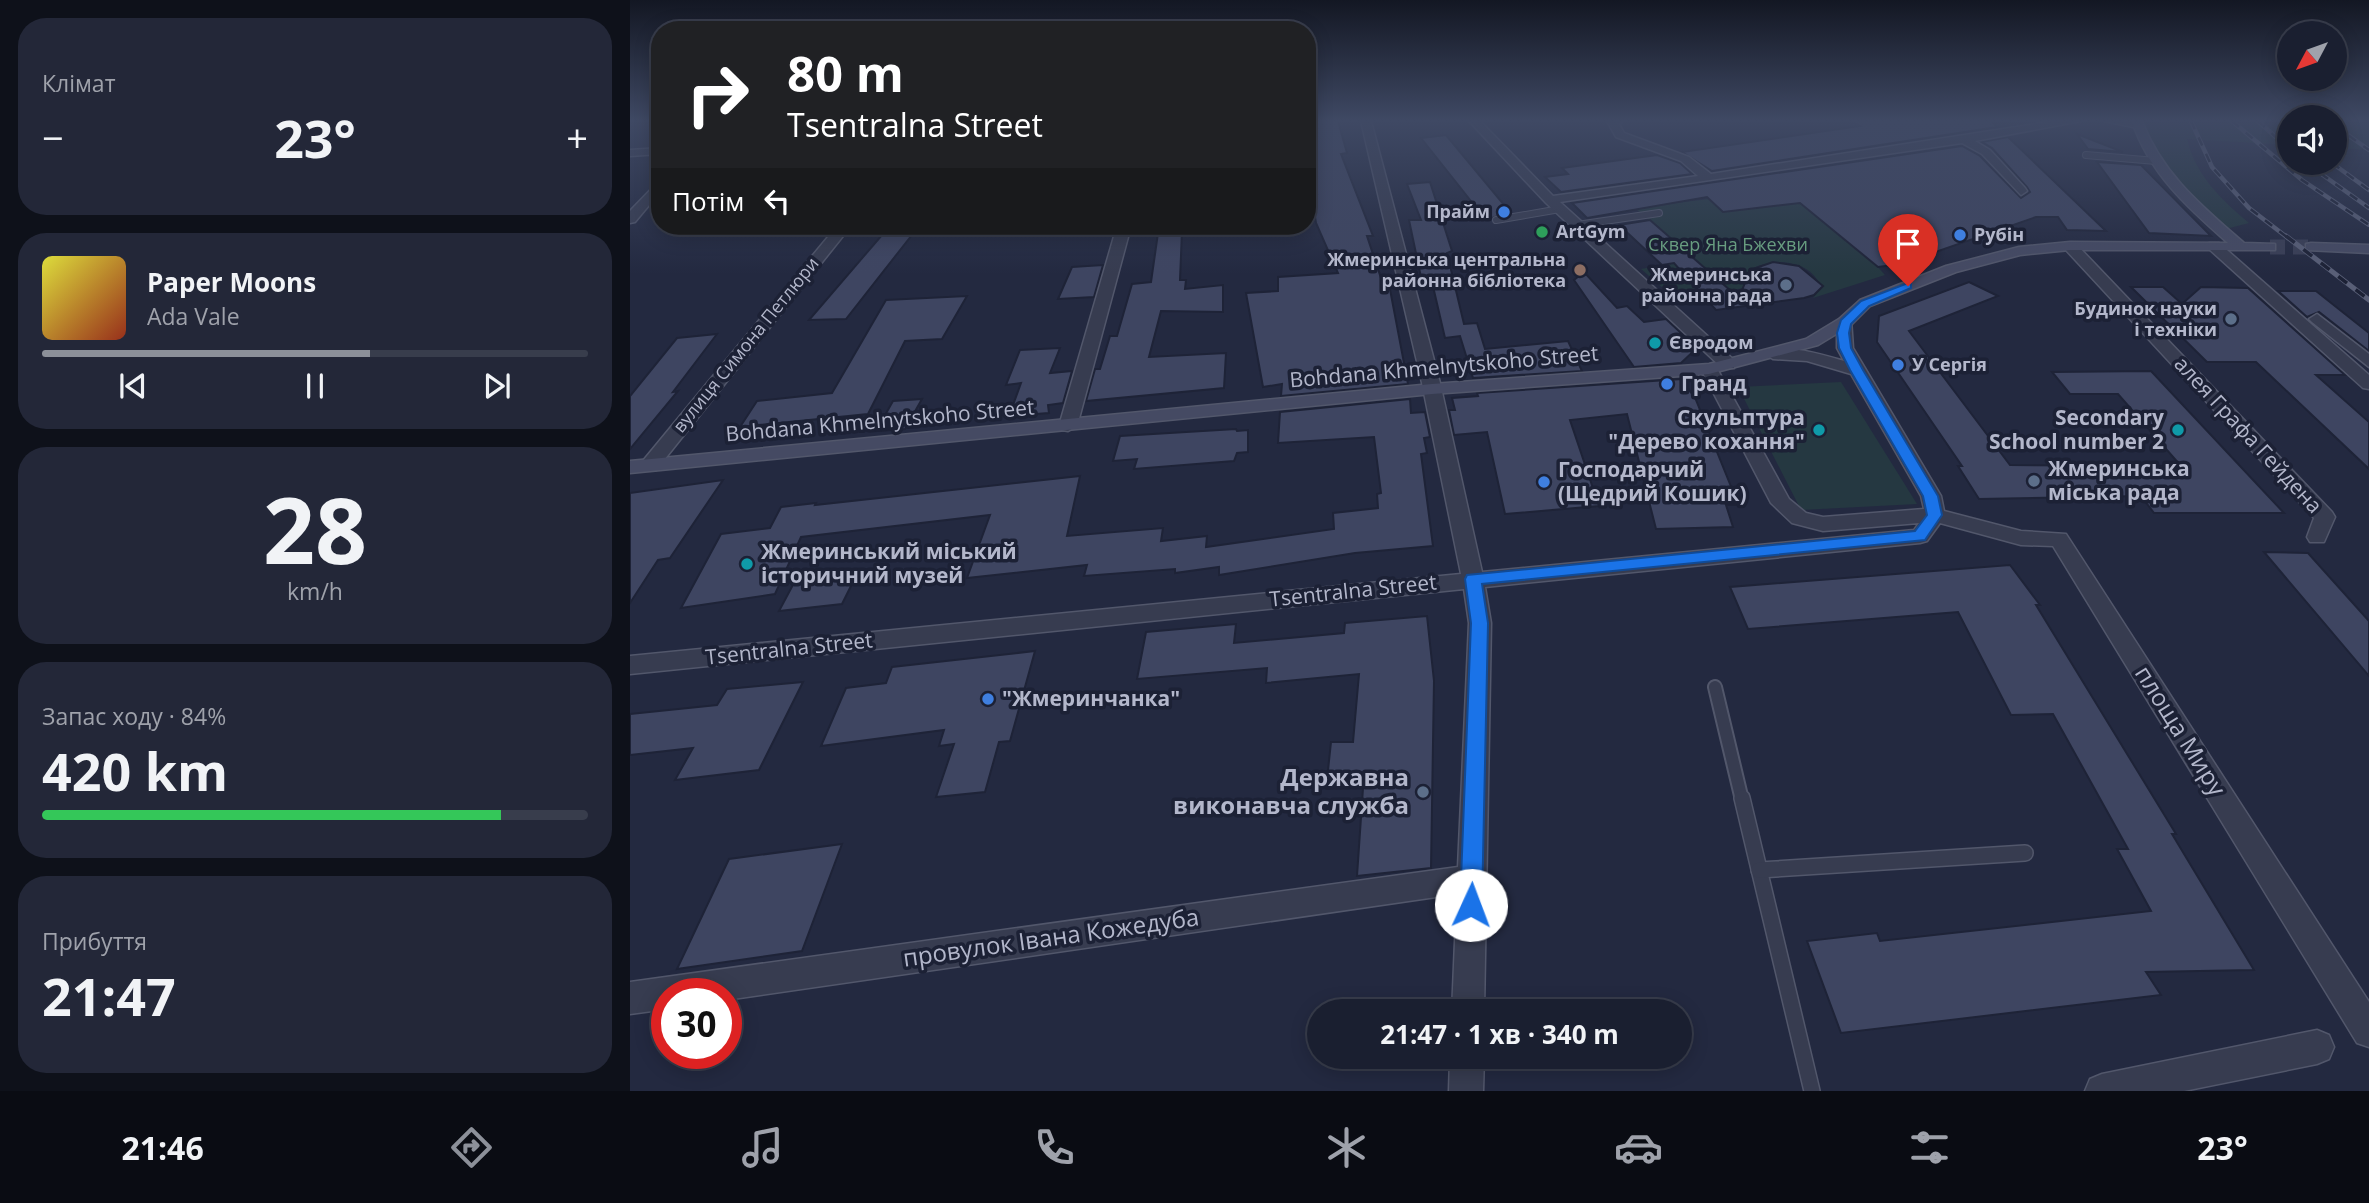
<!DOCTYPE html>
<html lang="uk">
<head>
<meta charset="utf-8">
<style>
  :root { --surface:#1a1f30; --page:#232738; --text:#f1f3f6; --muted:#9fa2ab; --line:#383d4c; --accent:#8c9099 }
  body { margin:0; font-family:"Open Sans",sans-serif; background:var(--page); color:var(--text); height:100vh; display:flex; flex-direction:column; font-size:26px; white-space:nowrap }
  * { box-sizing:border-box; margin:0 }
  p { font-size:23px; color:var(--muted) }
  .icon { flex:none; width:38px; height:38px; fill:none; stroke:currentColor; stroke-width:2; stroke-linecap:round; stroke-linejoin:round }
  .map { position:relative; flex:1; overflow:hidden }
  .side { display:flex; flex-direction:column; gap:18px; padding:18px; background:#0e111a; width:630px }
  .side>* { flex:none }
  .top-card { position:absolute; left:21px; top:21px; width:665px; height:214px; border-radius:28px; box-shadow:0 4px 18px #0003,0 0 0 2px var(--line); background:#202124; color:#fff; overflow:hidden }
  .needle { width:46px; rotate:229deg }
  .buttons { position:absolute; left:1647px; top:21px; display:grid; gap:14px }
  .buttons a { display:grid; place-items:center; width:70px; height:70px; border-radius:50%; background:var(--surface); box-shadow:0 4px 18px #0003,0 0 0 2px var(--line); font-size:35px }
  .speed { position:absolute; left:21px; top:978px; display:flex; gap:14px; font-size:35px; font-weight:700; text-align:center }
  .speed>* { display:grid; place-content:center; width:91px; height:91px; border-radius:50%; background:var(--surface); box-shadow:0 4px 18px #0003,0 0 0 2px var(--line); line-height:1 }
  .speed .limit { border:10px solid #d22; background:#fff; color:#111 }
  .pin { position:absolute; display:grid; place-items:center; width:60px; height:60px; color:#fff; margin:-72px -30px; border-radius:50% 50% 50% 0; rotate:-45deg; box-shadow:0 0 7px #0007 }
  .pin .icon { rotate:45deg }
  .me { position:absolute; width:77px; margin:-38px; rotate:2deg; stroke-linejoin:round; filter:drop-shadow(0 0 5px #0008) }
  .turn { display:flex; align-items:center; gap:24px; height:147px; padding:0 21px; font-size:32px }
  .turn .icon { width:91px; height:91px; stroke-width:2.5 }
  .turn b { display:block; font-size:49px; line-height:60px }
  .then { display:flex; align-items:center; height:66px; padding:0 21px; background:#0003; gap:14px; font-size:26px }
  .big { font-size:52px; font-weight:700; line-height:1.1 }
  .side .widget { flex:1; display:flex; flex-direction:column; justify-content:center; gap:10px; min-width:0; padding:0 24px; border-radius:28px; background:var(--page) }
  .side .dial { align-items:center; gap:0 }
  .dial b { font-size:91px; line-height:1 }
  .song { display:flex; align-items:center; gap:21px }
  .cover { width:84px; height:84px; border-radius:10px; background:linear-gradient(135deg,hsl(60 70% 55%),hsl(10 70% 35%)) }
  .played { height:7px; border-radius:4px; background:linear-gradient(90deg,var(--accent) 60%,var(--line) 60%) }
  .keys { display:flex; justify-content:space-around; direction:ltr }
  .heat { display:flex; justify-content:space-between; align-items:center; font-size:38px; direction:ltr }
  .charge { height:10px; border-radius:5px; background:linear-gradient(90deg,#34c759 84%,var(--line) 0) }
  .trip { position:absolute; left:677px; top:999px; width:385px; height:70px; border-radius:35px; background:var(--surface); box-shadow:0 4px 18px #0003,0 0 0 2px var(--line); font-weight:700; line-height:70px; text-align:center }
  .menu { display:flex; height:112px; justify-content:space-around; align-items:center; background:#0a0c13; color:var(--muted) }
  .menu .icon { width:49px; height:49px }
  .menu .on { color:var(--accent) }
  .menu b { font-size:32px; color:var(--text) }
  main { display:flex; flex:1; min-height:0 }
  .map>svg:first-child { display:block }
  .green { fill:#253841 }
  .building { fill:#3e4561; stroke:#1e2337; stroke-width:2 }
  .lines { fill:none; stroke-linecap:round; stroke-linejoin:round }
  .secondary-tunnel { stroke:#393e55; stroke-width:15; stroke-dasharray:15 8; stroke-linecap:butt }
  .lane-far2-casing { stroke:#52576b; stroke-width:8 }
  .lane-far1-casing { stroke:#52576b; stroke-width:16 }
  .lane-casing { stroke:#52576b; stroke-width:18 }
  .street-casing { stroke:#52576b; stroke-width:3 }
  .secondary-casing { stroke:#52576b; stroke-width:3 }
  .lane-far2 { stroke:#373c50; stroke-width:6 }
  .lane-far1 { stroke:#373c50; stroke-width:12 }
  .lane { stroke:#373c50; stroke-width:15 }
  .street { fill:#373c50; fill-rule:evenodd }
  .secondary { fill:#454a63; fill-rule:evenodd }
  .rail-far1-casing { stroke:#595f77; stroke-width:4.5 }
  .rail-casing { stroke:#595f77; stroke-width:5 }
  .rail-far1 { stroke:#1c2135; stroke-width:2.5; stroke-dasharray:9; stroke-linecap:butt }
  .rail { stroke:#1c2135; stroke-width:3.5; stroke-dasharray:11; stroke-linecap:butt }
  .route { fill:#1a73e8; stroke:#114b97; stroke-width:2 }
  .shop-dot { fill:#3f7fe0; stroke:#1c2135; stroke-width:2.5 }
  .leisure-dot { fill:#2e9e5b; stroke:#1c2135; stroke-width:2.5 }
  .education-dot { fill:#8d6e63; stroke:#1c2135; stroke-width:2.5 }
  .service-dot { fill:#5c6f8a; stroke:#1c2135; stroke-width:2.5 }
  .culture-dot { fill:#0f9aa8; stroke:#1c2135; stroke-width:2.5 }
  .labels { text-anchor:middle; stroke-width:7; stroke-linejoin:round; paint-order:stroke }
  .far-poi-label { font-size:18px; font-weight:bold; fill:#b3b7cb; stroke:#1c2135; text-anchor:end }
  .far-park-label { font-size:18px; fill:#689d80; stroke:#1c2135 }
  .far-street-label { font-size:18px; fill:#b3b7cb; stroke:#1c2135 }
  .street-label { font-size:21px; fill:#b3b7cb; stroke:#1c2135 }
  .poi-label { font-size:21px; font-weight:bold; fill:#b3b7cb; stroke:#1c2135; text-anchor:start }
  .near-street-label { font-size:24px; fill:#b3b7cb; stroke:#1c2135 }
  .near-poi-label { font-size:24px; font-weight:bold; fill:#b3b7cb; stroke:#1c2135; text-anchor:end }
</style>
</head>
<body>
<main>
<section class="side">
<div class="widget"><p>Клімат</p>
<div class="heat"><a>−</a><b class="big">23°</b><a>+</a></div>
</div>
<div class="widget">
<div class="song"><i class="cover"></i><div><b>Paper Moons</b><p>Ada Vale</p></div></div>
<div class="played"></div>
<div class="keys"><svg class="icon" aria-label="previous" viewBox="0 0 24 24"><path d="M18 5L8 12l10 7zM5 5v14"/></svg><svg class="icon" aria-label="pause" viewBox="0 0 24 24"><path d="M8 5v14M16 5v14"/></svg><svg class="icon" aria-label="next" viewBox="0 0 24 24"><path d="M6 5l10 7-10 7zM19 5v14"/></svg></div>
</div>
<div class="widget dial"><b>28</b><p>km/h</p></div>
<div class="widget"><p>Запас ходу · 84%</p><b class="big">420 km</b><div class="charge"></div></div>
<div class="widget"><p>Прибуття</p><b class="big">21:47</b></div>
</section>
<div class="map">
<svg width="1739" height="1091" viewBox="0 0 1739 1091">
  <rect width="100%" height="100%" fill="#232940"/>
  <g class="green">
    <path d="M1507 121H1659V145L1557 139C1566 176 1591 199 1619 223L1592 230 1556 199Z"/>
    <path d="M1705 121H1739V150L1705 148Z"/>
    <path d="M1079 199 1093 212 1170 203 1248 267 1255 275 1183 298 1191 288C1182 259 1141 257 1120 270L1118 281 1123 287 1072 294 1048 301 1011 269 1064 259 1005 208Z"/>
    <path d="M1211 382 1287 504 1171 510 1108 387Z"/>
  </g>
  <g class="building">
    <path d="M677 121H708L717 153 711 154 743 236H737L753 284H759L778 384 651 396 652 384 633 387 616 293 648 291V277L708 273 686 223 681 194H687L677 142Z"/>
    <path d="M1221 121H1361L1367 127 1082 171 1052 152 1230 126Z"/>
    <path d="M1447 134 1493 152 1458 149Z"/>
    <path d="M816 135 880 212 856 220 791 138Z"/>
    <path d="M1378 137 1476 231 1437 230 1428 217H1406L1271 264 1248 267 1170 203 1093 212 1077 197 957 218 942 203 1332 146 1350 156 1391 198 1400 192 1397 187 1362 148 1352 142Z"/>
    <path d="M1027 155 1050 163 1062 174 931 192 915 177 938 174 932 168Z"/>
    <path d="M1467 162 1511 165 1581 236 1519 233Z"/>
    <path d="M800 182 822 251 817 253 834 324 847 323 855 349 938 341 952 371 843 378 830 336 815 338 802 282H792L779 220H791L777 184Z"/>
    <path d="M1020 220 1109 298 1120 270 1143 262 1169 266 1193 286 1184 295 1174 298 1086 310 1044 263 1032 265 989 225Z"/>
    <path d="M289 226 216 319 179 320 258 228Z"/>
    <path d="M552 231 550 280H556L555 289 593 285V312L531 311 519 357 596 353 594 388 456 401 465 369H470L480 336H487L502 284 521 282 528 233Z"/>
    <path d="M473 265 464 297 428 299 442 267Z"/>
    <path d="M954 272 987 308 997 306 1014 322 1036 319 1067 348 1051 363 1004 367 944 280Z"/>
    <path d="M1339 282 1368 296 1279 331 1380 465 1551 466 1488 394H1440L1422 372 1521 371 1654 513H1524L1511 496 1349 499 1328 466H1332L1247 342 1249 316Z"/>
    <path d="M1501 287H1533L1552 304 1571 287 1618 288 1715 375H1686L1739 422V469L1626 362H1577Z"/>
    <path d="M1648 291H1686L1739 333V351L1689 312 1677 317Z"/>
    <path d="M337 296 312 339 275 341 238 414 110 427 127 401 202 393 256 300Z"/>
    <path d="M87 334 43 392 48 391 0 449V396L47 338Z"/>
    <path d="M430 348 420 373 442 371 433 403 418 405 419 413 379 416 391 383 376 385 390 350Z"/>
    <path d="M1052 379 1066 400 1102 489 1106 505H1096L1103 527 1026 529 997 414 940 420 969 506 875 514 857 432 824 435 819 410H825L822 398 848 396 847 393Z"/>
    <path d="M292 399 275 429 246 431 263 401Z"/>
    <path d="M780 399 781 413 795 412 800 437 794 438 797 453 791 454 803 546 725 553 589 575V567L545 573V569L454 576 457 565 337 578 360 515 171 537 145 594 51 608 91 534 140 528 151 507 186 503 185 505 450 476 437 536 533 528 531 541 577 536 576 547 704 529 703 513 748 508 747 494 751 493 744 437 648 443 650 412Z"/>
    <path d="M606 429 607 431 618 430V452L607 453 604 461 504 469 507 459 483 461 490 436Z"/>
    <path d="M93 480 40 558 28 560 0 603V493Z"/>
    <path d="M1634 552 1678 553 1739 621V676Z"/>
    <path d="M1380 565 1410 605H1406L1546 834H1542L1624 970 1516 972 1531 995 1211 1033 1177 941 1247 933 1250 941 1521 911 1487 849H1498L1423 714 1381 715 1328 612 1118 629 1100 587Z"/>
    <path d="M227 574 212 604 149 611 165 581Z"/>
    <path d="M797 616 804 681 801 868 727 876 733 788 696 789 701 742H723L729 674 636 683 637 668 507 679 516 632 606 624 604 643 714 633 715 623Z"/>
    <path d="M405 651 380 741 369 742 355 792 306 797 324 744 309 746 314 730 191 746 216 688 256 683 262 667Z"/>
    <path d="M173 682 129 770 45 780 63 748 0 755V714L87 705 97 689Z"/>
    <path d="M212 844 172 951 47 969 99 859Z"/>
  </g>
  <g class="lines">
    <path class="secondary-tunnel" d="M1640 247H1681"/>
    <g class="lane-far2-casing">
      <g id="lane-far2">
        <path d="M1456 155 1526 161"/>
        <path d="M866 220 930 209"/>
        <path d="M947 225 1029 213"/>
      </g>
    </g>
    <g class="lane-far1-casing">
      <path id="lane-far1" d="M1085 687 1112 800"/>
    </g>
    <g class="lane-casing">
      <g id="lane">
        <path d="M1112 798 1182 1091"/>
        <path d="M1129 870 1395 853"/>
      </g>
    </g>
    <g class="street-casing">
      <g id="street">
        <path d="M731 121H741L810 383 852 572 1284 530 1289 523 1193 531 1162 523 1141 503 1071 369 1073 365H1085L1159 499 1176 513 1193 517 1294 509 1291 496 1221 374 1177 361 1143 359 1135 354C1149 341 1197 356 1214 361L1207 348V322L1215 317 1221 319 1223 348 1311 496 1314 511 1391 531 1436 534 1739 1002V1047L1727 1043 1423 546 1391 545 1310 523 1297 541 1290 543 855 587 861 623 854 1012H822L827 894 96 1000V994H37V1009L0 1014V982L828 867 839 623 834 589 0 674V656L831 574 792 383Z"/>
        <path d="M839 121H850L923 196 1068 176 1051 161 986 137 977 121H993L989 124 994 133 1059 157 1081 174 1425 121H1451L1345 141 1360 150 1395 188 1397 191 1391 195 1352 154 1332 143 930 202 1104 360V368H1092L916 203Z"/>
        <path d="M1474 121H1503L1513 125 1508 128Z"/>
        <path d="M30 148V154L0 156V150Z"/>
        <path d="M30 180V192L5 222 0 223V211Z"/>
        <path d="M207 226H221L26 470H12L9 466 12 462Z"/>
        <path d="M487 226H501L447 426 438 431 432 430 429 426Z"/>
        <path d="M1435 243H1445L1702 512 1705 517 1694 542H1680L1677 537 1684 518 1435 249Z"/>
        <path d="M1579 243H1589L1739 375V389L1733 388 1579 249Z"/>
        <path d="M1687 314 1739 354V367L1682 322 1679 319Z"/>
        <path d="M1687 1030 1699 1035 1704 1047 1699 1059 1687 1064 1554 1091H1455L1460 1079 1472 1074Z"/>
        <path d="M820 1057H854L853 1091H819Z"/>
      </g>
    </g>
    <g class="secondary-casing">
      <g id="secondary">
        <path d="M1502 121H1512C1532 174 1573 207 1614 243L1645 244V250H1440L1390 255 1326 272 1240 306 1221 325 1188 345 1079 374 802 394 0 473V461L802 384 1079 364 1176 339 1209 319 1230 300 1316 266 1389 247 1440 242 1598 243C1557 207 1519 173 1502 121Z"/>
        <path d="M1681 243 1739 245V253L1676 250V244Z"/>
      </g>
    </g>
    <use href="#lane-far2" class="lane-far2"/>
    <use href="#lane-far1" class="lane-far1"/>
    <use href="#lane" class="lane"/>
    <use href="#street" class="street"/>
    <use href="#secondary" class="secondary"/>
    <g class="rail-far1-casing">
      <g id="rail-far1">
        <path d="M1561 121 1582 167 1619 208 1658 238"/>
        <path d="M1602 121 1672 180 1739 225"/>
        <path d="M1628 121 1659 149"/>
        <path d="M1655 121 1659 125"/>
        <path d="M1704 125 1739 150"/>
        <path d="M1676 163 1739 208"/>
        <path d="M1702 163 1739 190"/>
      </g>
    </g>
    <g class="rail-casing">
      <path id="rail" d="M1656 236 1739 300"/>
    </g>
    <use href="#rail-far1" class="rail-far1"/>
    <use href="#rail" class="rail"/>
  </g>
  <linearGradient id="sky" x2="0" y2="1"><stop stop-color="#131723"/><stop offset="0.44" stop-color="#3f4964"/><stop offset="1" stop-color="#3f4964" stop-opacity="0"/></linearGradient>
  <rect width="1739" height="274" fill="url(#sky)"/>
  <path class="route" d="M1278 283 1281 284V288L1239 306 1221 324 1219 333 1221 348 1233 370 1308 496 1312 515 1295 540 852 584 858 623 852 905 849 912 841 916 833 912 830 905 841 623 835 579 837 575 1285 531 1297 515 1293 496 1220 370 1209 348 1207 333 1211 320 1231 301Z"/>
  <g class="shop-dot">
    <circle cx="874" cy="212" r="7"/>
    <circle cx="1330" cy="235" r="7"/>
    <circle cx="1268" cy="365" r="7"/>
    <circle cx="1037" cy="384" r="7"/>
    <circle cx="914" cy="482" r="7"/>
    <circle cx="358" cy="699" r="7"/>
  </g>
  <circle class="leisure-dot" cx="912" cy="232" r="7"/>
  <circle class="education-dot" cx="950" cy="270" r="7"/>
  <g class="service-dot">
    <circle cx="1156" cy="285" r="7"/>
    <circle cx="1601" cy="319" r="7"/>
    <circle cx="1404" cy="481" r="7"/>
    <circle cx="793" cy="792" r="7"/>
  </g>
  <g class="culture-dot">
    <circle cx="1025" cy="343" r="7"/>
    <circle cx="1189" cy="430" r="7"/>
    <circle cx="1548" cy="430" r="7"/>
    <circle cx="117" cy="564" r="7"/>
  </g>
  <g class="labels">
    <g class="far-poi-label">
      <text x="860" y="218">Прайм</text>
      <text x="926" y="238" text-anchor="start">ArtGym</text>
      <text x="1344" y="241" text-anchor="start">Рубін</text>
      <text x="936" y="266">Жмеринська центральна<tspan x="936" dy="21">районна бібліотека</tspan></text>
      <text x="1142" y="281">Жмеринська<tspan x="1142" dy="21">районна рада</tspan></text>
      <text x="1587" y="315">Будинок науки<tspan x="1587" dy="21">і техніки</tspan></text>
      <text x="1039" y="349" text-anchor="start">Євродом</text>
      <text x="1282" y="371" text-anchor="start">У Сергія</text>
    </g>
    <g class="far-park-label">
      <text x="1098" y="251">Сквер Яна Бжехви</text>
    </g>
    <g class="far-street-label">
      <text transform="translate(116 345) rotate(-51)" y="6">вулиця Симона Петлюри</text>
    </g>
    <g class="street-label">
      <text transform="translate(814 367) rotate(-5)" y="7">Bohdana Khmelnytskoho Street</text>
      <text transform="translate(250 421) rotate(-5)" y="7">Bohdana Khmelnytskoho Street</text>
      <text transform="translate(1618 435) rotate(47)" y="7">алея Графа Гейдена</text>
      <text transform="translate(723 591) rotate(-6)" y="7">Tsentralna Street</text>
      <text transform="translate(159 649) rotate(-6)" y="7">Tsentralna Street</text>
    </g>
    <g class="poi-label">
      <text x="1051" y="391">Гранд</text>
      <text x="1175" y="425" text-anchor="end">Скульптура<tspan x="1175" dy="24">"Дерево кохання"</tspan></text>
      <text x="1534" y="425" text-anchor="end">Secondary<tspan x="1534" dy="24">School number 2</tspan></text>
      <text x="1418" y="476">Жмеринська<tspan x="1418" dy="24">міська рада</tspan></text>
      <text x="928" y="477">Господарчий<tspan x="928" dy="24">(Щедрий Кошик)</tspan></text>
      <text x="131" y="559">Жмеринський міський<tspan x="131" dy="24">історичний музей</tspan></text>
      <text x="372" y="706">"Жмеринчанка"</text>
    </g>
    <g class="near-street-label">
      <text transform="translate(1550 731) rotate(58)" y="8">площа Миру</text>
      <text transform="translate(421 938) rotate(-8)" y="8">провулок Івана Кожедуба</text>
    </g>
    <g class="near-poi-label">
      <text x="779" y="786">Державна<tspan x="779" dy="28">виконавча служба</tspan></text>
    </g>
  </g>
</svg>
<div class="buttons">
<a><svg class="needle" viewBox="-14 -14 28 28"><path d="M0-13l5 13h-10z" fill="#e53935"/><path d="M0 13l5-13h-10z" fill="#9fa2ab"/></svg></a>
<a><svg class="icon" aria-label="sound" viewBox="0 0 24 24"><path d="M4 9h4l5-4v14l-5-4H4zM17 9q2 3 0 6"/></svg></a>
</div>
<div class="speed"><div class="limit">30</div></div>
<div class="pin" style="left:1278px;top:286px;background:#d93025"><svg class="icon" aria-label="arrive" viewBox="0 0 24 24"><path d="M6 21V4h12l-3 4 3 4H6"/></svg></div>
<svg class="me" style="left:841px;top:905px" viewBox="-20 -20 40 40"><circle r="19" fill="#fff"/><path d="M0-13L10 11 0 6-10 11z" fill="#1a73e8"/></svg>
<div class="trip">21:47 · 1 хв · 340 m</div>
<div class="top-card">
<div class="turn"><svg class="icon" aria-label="right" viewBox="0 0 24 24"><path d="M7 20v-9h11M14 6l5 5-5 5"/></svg><div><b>80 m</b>Tsentralna Street</div></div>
<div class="then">Потім<svg class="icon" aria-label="left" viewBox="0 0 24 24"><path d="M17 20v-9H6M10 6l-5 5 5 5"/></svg></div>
</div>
</div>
</main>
<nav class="menu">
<b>21:46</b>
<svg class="icon on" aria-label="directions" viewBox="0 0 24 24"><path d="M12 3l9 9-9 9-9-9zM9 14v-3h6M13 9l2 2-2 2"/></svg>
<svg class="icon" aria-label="music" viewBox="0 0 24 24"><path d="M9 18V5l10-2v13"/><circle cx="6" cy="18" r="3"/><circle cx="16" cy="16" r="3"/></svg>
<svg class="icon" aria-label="phone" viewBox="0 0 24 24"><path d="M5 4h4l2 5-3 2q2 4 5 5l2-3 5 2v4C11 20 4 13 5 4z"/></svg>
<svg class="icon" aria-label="climate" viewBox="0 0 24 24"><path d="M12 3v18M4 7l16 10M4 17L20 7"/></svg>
<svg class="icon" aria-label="car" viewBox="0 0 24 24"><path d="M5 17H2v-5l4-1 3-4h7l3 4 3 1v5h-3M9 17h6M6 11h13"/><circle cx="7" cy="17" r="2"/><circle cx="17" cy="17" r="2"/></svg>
<svg class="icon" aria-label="filters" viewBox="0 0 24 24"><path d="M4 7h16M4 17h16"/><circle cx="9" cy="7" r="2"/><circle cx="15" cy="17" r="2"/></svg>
<b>23°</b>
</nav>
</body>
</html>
